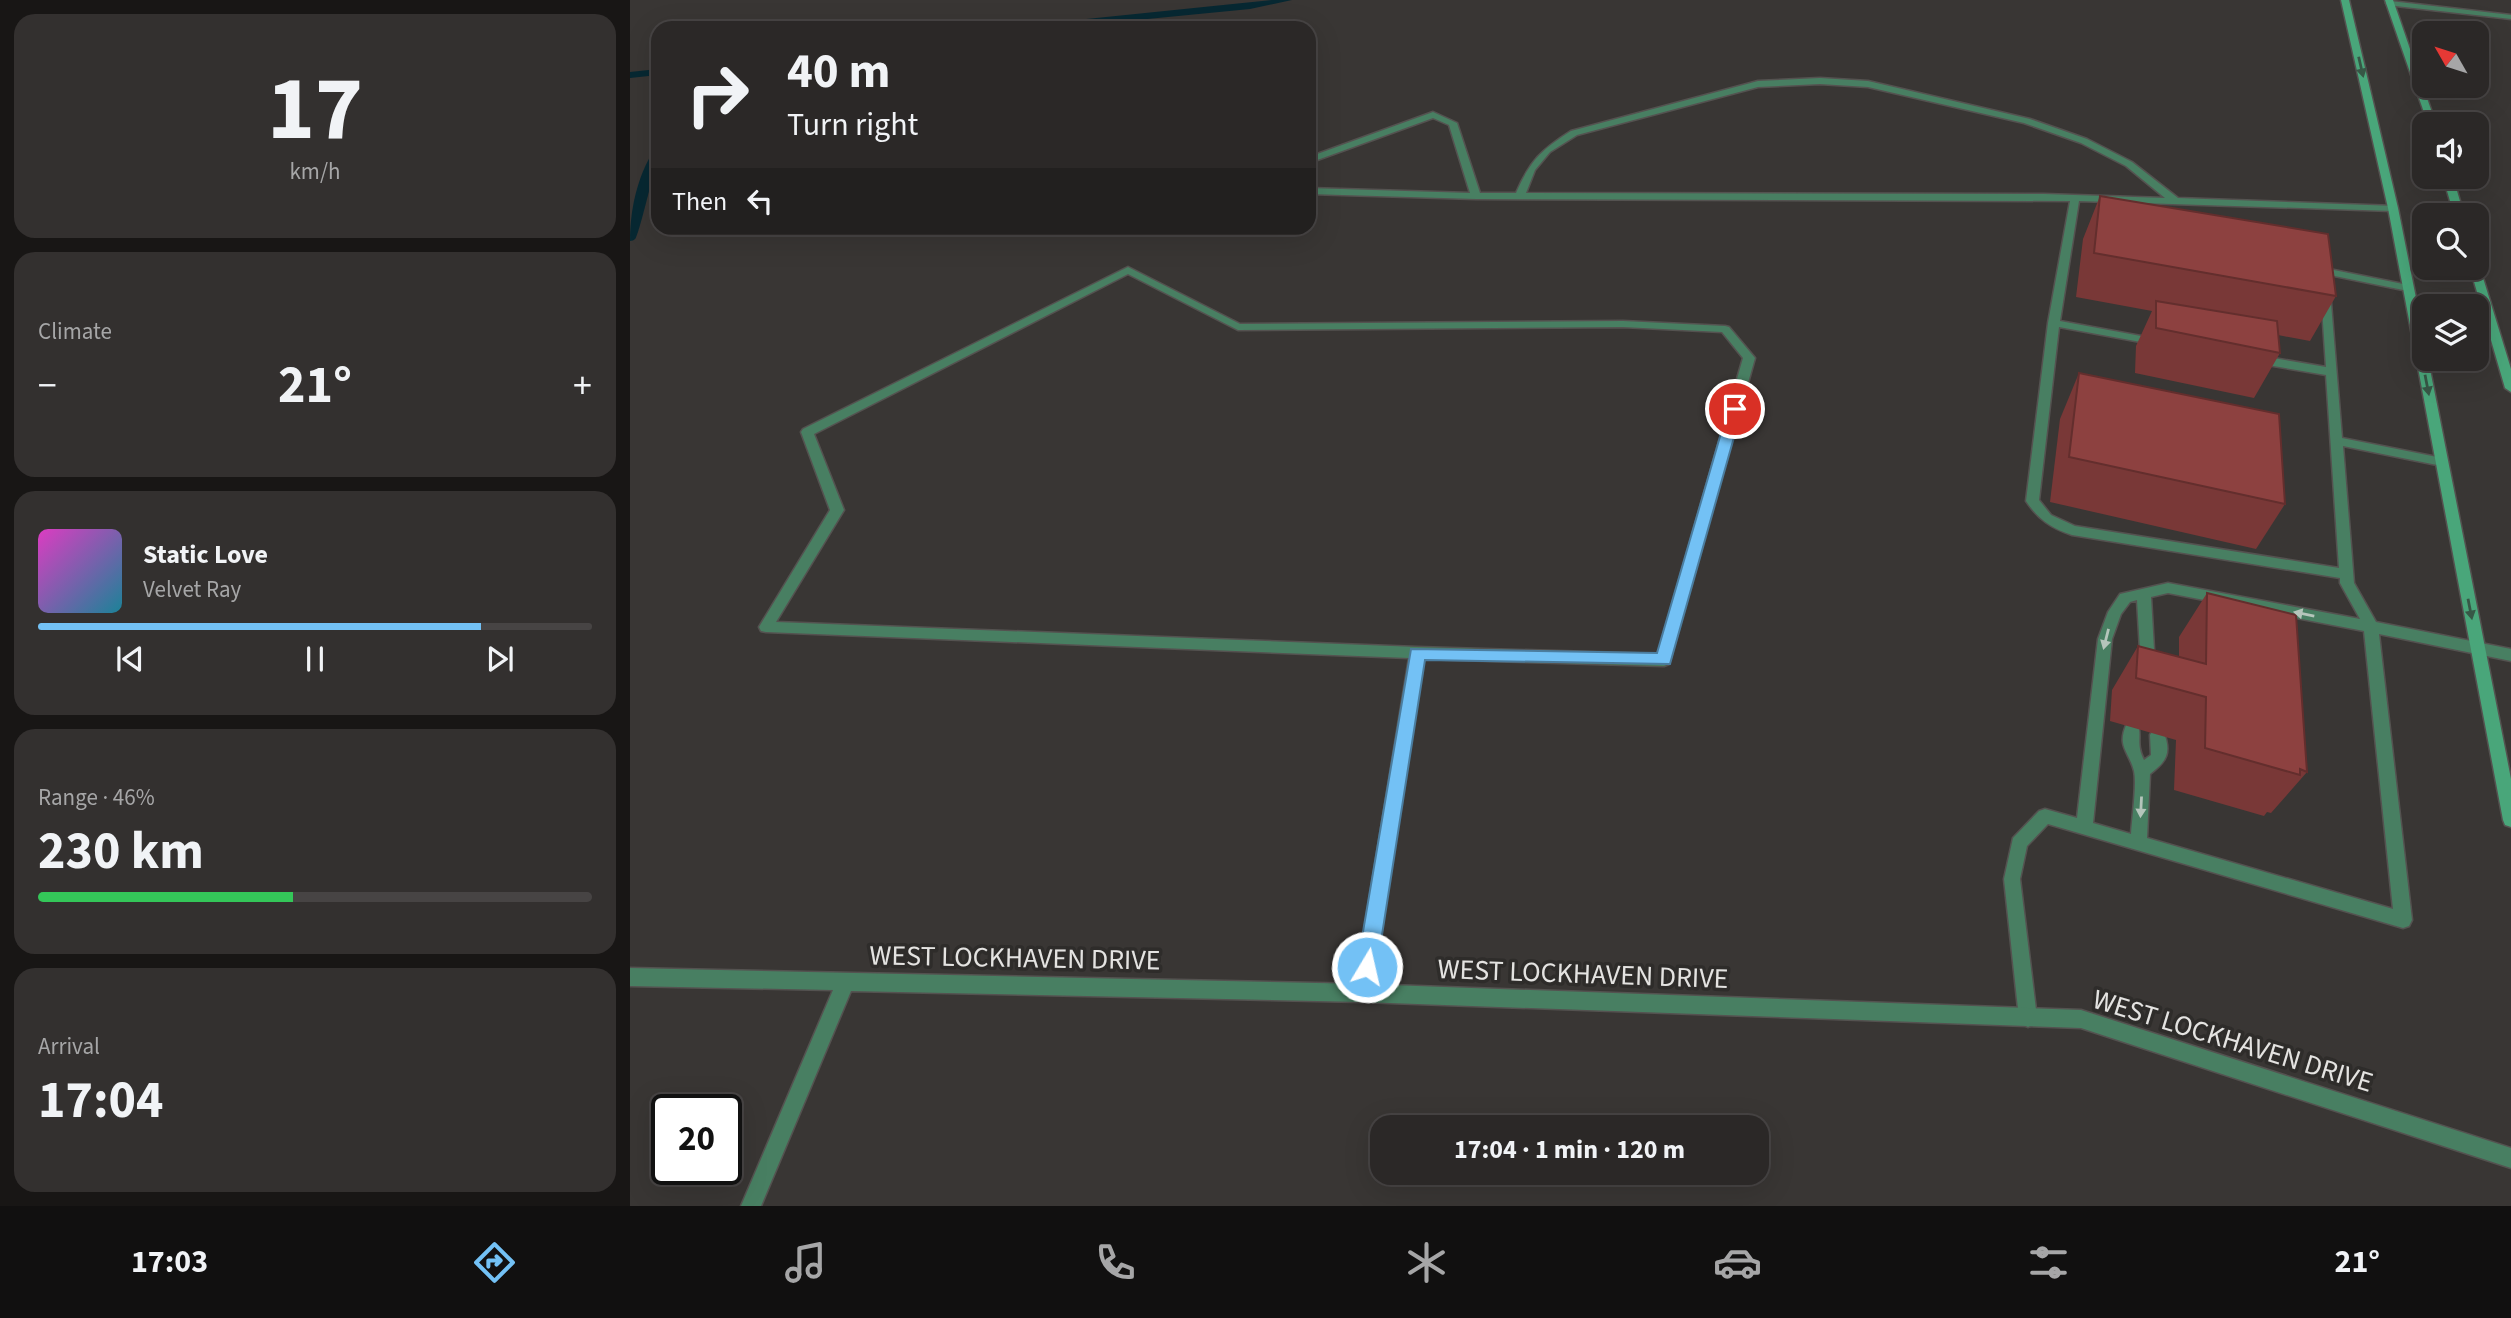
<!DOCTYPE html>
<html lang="en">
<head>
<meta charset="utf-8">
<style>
  :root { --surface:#2b2827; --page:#33302f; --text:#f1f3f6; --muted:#a6a6a7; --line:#474444; --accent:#73c1f5 }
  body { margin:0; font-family:"Source Sans 3",sans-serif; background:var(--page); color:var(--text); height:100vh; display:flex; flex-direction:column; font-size:26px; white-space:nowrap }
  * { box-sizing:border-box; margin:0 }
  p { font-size:23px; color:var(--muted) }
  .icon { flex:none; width:38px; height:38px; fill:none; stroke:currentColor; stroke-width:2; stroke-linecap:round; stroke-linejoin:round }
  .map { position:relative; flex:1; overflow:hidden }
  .drawer { display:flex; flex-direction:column; gap:14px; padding:14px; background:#181615; width:630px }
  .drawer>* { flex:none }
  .hud { position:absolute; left:21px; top:21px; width:665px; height:214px; border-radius:21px; box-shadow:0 7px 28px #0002,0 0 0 2px var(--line); background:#2b2827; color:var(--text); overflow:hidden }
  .needle { width:46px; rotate:309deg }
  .buttons { position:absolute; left:1782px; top:21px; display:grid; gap:14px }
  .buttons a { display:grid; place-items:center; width:77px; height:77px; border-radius:14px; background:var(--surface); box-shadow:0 7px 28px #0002,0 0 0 2px var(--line); font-size:35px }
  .speed { position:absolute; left:21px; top:1094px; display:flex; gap:14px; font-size:35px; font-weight:700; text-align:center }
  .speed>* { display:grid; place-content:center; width:91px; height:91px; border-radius:50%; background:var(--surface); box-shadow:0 7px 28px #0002,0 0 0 2px var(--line); line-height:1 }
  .speed .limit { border:4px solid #111; border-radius:10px; background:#fff; color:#111 }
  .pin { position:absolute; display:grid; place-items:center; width:60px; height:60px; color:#fff; margin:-30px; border:4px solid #fff; border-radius:50%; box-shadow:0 2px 7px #0007 }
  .me { position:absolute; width:77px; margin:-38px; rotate:9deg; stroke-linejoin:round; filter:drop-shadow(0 0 5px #0008) }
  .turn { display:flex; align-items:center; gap:24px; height:147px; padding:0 21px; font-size:32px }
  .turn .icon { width:91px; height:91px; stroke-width:2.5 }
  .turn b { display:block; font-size:49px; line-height:60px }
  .then { display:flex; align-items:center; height:66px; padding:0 21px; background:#0003; gap:14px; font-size:26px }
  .big { font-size:52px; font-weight:700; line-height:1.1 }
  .drawer .card { flex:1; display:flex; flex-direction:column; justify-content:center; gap:10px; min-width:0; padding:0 24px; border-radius:21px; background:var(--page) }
  .drawer .dial { align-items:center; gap:0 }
  .dial b { font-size:91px; line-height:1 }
  .song { display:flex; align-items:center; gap:21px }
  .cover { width:84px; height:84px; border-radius:10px; background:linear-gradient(135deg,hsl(310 70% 55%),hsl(190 70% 35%)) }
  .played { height:7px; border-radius:4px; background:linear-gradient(90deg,var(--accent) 80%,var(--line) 80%) }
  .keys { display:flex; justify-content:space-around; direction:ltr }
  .heat { display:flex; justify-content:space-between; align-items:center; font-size:38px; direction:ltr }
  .charge { height:10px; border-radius:5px; background:linear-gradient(90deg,#34c759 46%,var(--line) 0) }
  .trip { position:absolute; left:740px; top:1115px; width:399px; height:70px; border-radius:21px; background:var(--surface); box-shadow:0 7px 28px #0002,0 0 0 2px var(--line); font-weight:700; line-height:70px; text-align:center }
  .tabs { display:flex; height:112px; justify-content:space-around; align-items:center; background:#111010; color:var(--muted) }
  .tabs .icon { width:49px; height:49px }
  .tabs .selected { color:var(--accent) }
  .tabs b { font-size:32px; color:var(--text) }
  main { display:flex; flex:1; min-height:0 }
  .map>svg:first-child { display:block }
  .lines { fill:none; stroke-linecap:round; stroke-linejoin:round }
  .stream { fill:#072832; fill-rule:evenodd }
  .lane-casing { stroke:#545250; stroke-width:3 }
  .street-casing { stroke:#545250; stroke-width:3 }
  .secondary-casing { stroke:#545250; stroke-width:3 }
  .lane { fill:#487f62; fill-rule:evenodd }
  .street { fill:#487f62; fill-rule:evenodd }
  .secondary { fill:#49a67a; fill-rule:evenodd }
  .wall { fill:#793837 }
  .building { fill:#8d4140; stroke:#632e2d; stroke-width:2 }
  .oneway { fill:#375746 }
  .oneway2 { fill:#b5c5bb }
  .route { fill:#73c1f5; stroke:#4b7d9f; stroke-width:2 }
  .labels { text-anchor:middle; stroke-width:7; stroke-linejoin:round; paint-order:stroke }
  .near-street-label { font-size:28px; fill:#e4e3e1; stroke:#2e2c2a }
</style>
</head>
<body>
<main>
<section class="drawer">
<div class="card dial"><b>17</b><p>km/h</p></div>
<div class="card"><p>Climate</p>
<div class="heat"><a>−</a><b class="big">21°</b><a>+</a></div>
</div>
<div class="card">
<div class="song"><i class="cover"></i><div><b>Static Love</b><p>Velvet Ray</p></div></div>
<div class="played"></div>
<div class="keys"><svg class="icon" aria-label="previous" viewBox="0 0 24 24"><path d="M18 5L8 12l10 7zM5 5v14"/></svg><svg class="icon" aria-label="pause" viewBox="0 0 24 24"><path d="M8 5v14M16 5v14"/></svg><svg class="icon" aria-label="next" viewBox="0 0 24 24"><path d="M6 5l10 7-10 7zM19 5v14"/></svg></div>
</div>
<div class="card"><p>Range · 46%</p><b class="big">230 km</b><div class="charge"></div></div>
<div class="card"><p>Arrival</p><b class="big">17:04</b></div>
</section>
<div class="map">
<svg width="1881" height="1206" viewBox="0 0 1881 1206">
  <rect width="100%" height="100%" fill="#393634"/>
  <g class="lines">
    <g class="stream">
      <path d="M642 0H662L620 9 425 28H394L398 25Z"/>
      <path d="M28 69V75L0 78V72Z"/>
      <path d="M28 149C28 156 9 235 5 239 4 240 2 241 0 241 0 210 7 177 24 150Z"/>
    </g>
    <g class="lane-casing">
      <g id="lane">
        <path d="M1190 78 1238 81 1400 119 1457 139 1502 162 1548 198 1766 206V210L1763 211 1449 201 1430 321 1527 339 1533 342 1527 345 1429 327 1409 500 1421 515 1445 526 1709 568 1696 375 1626 363 1620 359 1626 355 1696 367 1691 293 1692 291H1700L1712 438 1812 458 1818 462 1812 466 1713 446 1724 583 1746 622 1881 649V661L1749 634 1782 920 1779 926 1773 928 1418 824 1397 846 1390 879 1407 1018 1404 1024 1398 1027 1392 1024 1389 1018 1374 879 1383 838 1409 811 1415 809 1447 818 1468 639 1478 612 1490 594 1538 583 1730 619 1710 583V578L1442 535C1421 528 1408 519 1396 501L1418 323 1440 201 846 199 679 194V188L840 193 819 125 803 118 679 163V157L803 112 827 123 850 193H886C900 161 911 150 941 131L1128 81ZM1190 84 1238 87 1394 123 1451 143 1496 166 1535 198 1414 194 896 193 905 170 920 152 947 135 1128 87ZM1538 593 1734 631 1763 909 1517 838 1520 774C1537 761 1542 753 1533 730L1528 729 1523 730 1520 735 1521 755 1514 760C1505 742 1513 736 1507 723L1502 721 1497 723C1486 747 1499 751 1504 771 1507 784 1502 818 1501 834L1463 823 1482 639 1491 614 1500 602 1507 600 1511 667 1513 671H1523L1525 667 1521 597Z"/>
        <path d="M498 267 610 324 993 321 1095 326 1099 327 1125 358 1039 664 1034 666 793 659 742 993 739 999 733 1002 727 999 724 993 779 658 136 632 131 631 129 627 200 510 171 432 173 429ZM498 274 608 330 993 327 1092 332 1113 358 1028 654 787 647 146 622 214 510 184 434Z"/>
        <path d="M1694 268 1778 285 1783 288 1778 291 1690 273V269Z"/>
      </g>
    </g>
    <g class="street-casing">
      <g id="street">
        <path d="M1760 1 1881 15V19L1757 5 1756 3Z"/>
        <path d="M0 968 733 984 1451 1010 1881 1148V1168L1451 1028 733 1002 221 991 131 1206H111L203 990 0 986Z"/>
      </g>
    </g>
    <g class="secondary-casing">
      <g id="secondary">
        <path d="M1711 0H1719L1768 208 1794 338V359H1798L1881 779V827L1875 825 1873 820 1758 208Z"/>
        <path d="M1755 0H1763L1806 124H1798Z"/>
        <path d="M1813 177H1823L1834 215H1824Z"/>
        <path d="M1846 265 1850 268 1881 369V392L1875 388 1840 268H1846Z"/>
      </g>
    </g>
    <use href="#lane" class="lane"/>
    <use href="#street" class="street"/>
    <use href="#secondary" class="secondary"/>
  </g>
  <g class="wall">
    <path d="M1470 196 1706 296 1680 341 1648 335 1650 353 1624 398 1505 373 1506 346 1522 311 1446 297 1453 239Z"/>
    <path d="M1449 373 1655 504 1626 549 1420 502 1430 419Z"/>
    <path d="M1577 593 1677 772 1641 813 1637 812 1634 816 1544 790 1546 740 1480 721 1482 690 1508 646 1549 657V637Z"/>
  </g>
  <g class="building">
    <path d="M1470 196 1698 234 1706 296 1464 253Z"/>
    <path d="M1526 301 1647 321 1650 353 1526 328Z"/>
    <path d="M1449 373 1649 414 1655 504 1439 457Z"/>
    <path d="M1577 593 1666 615 1677 772 1670 769V775L1575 748 1576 697 1506 678 1508 646 1576 664Z"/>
  </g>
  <defs><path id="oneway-solid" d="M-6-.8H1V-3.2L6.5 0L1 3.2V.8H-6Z" transform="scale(1.75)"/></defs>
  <g class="oneway">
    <use href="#oneway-solid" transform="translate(1731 67) rotate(77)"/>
    <use href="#oneway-solid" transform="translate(1797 385) rotate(79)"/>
    <use href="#oneway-solid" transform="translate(1840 609) rotate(79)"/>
  </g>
  <g class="oneway2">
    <use href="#oneway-solid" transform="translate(1674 614) rotate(-169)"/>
    <use href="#oneway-solid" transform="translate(1476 639) rotate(104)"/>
    <use href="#oneway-solid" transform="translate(1511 807) rotate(93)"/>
  </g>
  <path class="route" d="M1105 404 1112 409 1040 664 795 660 747 967 744 973 737 976 730 973 727 967 781 649 1027 653 1098 409Z"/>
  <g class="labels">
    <g class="near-street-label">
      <text transform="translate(385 957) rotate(1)" y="10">WEST LOCKHAVEN DRIVE</text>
      <text transform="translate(953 973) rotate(2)" y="10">WEST LOCKHAVEN DRIVE</text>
      <text transform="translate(1603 1040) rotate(17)" y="10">WEST LOCKHAVEN DRIVE</text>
    </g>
  </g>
</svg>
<div class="buttons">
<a><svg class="needle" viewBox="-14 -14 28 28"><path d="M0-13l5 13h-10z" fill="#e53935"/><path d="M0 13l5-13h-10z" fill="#a6a6a7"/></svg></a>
<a><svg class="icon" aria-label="sound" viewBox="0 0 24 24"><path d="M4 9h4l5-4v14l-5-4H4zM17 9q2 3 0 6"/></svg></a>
<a><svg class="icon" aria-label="search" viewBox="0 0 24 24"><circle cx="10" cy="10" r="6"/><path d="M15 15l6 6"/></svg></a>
<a><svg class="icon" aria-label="layers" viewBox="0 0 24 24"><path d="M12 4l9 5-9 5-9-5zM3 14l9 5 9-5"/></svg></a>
</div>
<div class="speed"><div class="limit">20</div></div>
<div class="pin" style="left:1105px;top:409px;background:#d93025"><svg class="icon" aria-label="arrive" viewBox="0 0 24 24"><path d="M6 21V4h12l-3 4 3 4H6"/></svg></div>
<svg class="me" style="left:737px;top:967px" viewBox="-20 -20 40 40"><circle r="17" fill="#73c1f5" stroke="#fff" stroke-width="3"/><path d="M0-11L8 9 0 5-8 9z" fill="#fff"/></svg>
<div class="trip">17:04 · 1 min · 120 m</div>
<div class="hud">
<div class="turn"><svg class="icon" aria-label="right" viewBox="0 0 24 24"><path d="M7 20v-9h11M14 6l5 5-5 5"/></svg><div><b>40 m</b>Turn right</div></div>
<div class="then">Then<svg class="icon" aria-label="left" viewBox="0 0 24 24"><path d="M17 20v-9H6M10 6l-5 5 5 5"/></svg></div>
</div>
</div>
</main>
<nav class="tabs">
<b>17:03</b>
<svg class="icon selected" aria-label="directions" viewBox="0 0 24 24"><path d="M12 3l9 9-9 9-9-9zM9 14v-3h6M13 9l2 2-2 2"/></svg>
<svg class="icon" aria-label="music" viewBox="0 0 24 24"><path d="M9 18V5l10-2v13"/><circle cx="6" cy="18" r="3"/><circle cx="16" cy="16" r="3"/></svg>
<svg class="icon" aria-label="phone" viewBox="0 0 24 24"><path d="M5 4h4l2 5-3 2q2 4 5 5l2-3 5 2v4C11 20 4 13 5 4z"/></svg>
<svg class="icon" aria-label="climate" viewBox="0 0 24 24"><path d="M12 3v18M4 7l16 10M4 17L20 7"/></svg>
<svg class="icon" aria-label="car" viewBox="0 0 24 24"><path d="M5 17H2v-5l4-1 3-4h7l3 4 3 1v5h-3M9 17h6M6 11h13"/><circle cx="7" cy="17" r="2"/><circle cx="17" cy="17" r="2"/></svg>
<svg class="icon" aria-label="filters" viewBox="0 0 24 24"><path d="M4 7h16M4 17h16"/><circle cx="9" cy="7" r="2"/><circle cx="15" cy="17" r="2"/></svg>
<b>21°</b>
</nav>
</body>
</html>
